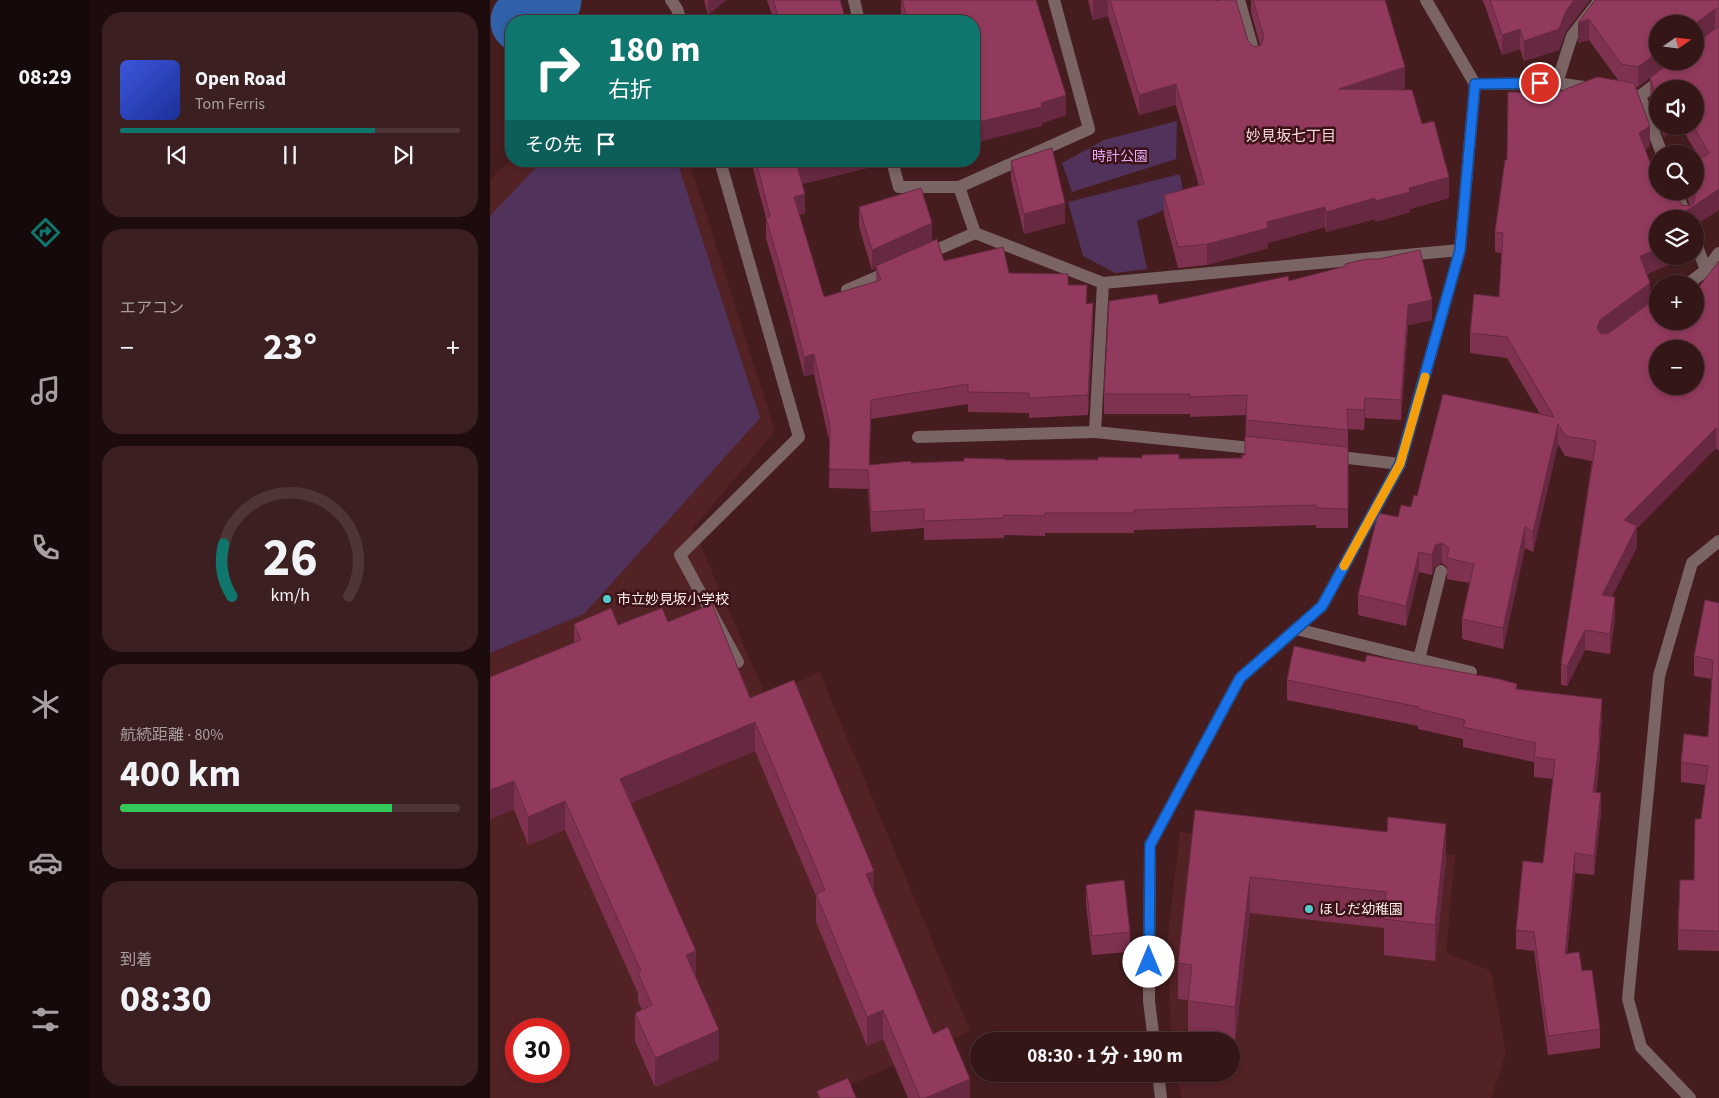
<!DOCTYPE html>
<html lang="ja">
<head>
<meta charset="utf-8">
<style>
  :root { --surface:#341617; --page:#3c1f20; --text:#f1f3f6; --muted:#a99fa1; --line:#4e3536; --accent:#0f766e }
  body { margin:0; font-family:"Source Sans 3","Noto Sans JP",sans-serif; background:var(--page); color:var(--text); height:100vh; display:flex; flex-direction:column; font-size:19px; white-space:nowrap }
  * { box-sizing:border-box; margin:0 }
  p { font-size:16px; color:var(--muted) }
  .icon { flex:none; width:28px; height:28px; fill:none; stroke:currentColor; stroke-width:2; stroke-linecap:round; stroke-linejoin:round }
  .map { position:relative; flex:1; overflow:hidden }
  .side { display:flex; flex-direction:column; gap:12px; padding:12px; background:#1d0c0d; width:400px }
  .side>* { flex:none }
  .hud { position:absolute; left:15px; top:15px; width:475px; height:152px; border-radius:20px; box-shadow:0 2px 8px #0003,0 0 0 1px var(--line); background:#0f766e; color:#fff; overflow:hidden }
  .needle { width:32px; rotate:76deg }
  .controls { position:absolute; left:1159px; top:15px; display:grid; gap:10px }
  .controls a { display:grid; place-items:center; width:55px; height:55px; border-radius:50%; background:var(--surface); box-shadow:0 2px 8px #0003,0 0 0 1px var(--line); font-size:25px }
  .speed { position:absolute; left:15px; top:1018px; display:flex; gap:10px; font-size:25px; font-weight:700; text-align:center }
  .speed>* { display:grid; place-content:center; width:65px; height:65px; border-radius:50%; background:var(--surface); box-shadow:0 2px 8px #0003,0 0 0 1px var(--line); line-height:1 }
  .speed .limit { border:8px solid #d22; background:#fff; color:#111 }
  .pin { position:absolute; display:grid; place-items:center; width:42px; height:42px; color:#fff; margin:-21px; border:2px solid #fff; border-radius:50%; box-shadow:0 1px 5px #0007 }
  .me { position:absolute; width:55px; margin:-28px; rotate:0deg; stroke-linejoin:round; filter:drop-shadow(0 0 4px #0008) }
  .turn { display:flex; align-items:center; gap:18px; height:105px; padding:0 20px; font-size:22px }
  .turn .icon { width:65px; height:65px; stroke-width:2.5 }
  .turn b { display:block; font-size:35px; line-height:42px }
  .then { display:flex; align-items:center; height:48px; padding:0 20px; background:#0003; gap:10px; font-size:19px }
  .big { font-size:38px; font-weight:700; line-height:1.1 }
  .side .card { flex:1; display:flex; flex-direction:column; justify-content:center; gap:8px; min-width:0; padding:0 18px; border-radius:20px; background:var(--page) }
  .side .dial { align-items:center; gap:0 }
  .dial svg { height:130px; overflow:visible; fill:none; stroke:var(--line); stroke-width:7; stroke-linecap:round; text-anchor:middle }
  .dial text { fill:var(--text); stroke:none }
  .song { display:flex; align-items:center; gap:15px }
  .cover { width:60px; height:60px; border-radius:8px; background:linear-gradient(135deg,hsl(230 70% 55%),hsl(230 70% 35%)) }
  .played { height:5px; border-radius:2px; background:linear-gradient(90deg,var(--accent) 75%,var(--line) 75%) }
  .keys { display:flex; justify-content:space-around; direction:ltr }
  .heat { display:flex; justify-content:space-between; align-items:center; font-size:28px; direction:ltr }
  .charge { height:8px; border-radius:4px; background:linear-gradient(90deg,#34c759 80%,var(--line) 0) }
  .trip { position:absolute; left:480px; top:1032px; width:270px; height:50px; border-radius:25px; background:var(--surface); box-shadow:0 2px 8px #0003,0 0 0 1px var(--line); font-weight:700; line-height:50px; text-align:center }
  main { display:flex; flex:1; min-height:0 }
  .menu { display:flex; flex-direction:column; width:90px; justify-content:space-around; align-items:center; background:#150909; color:var(--muted) }
  .menu .icon { width:35px; height:35px }
  .menu .current { color:var(--accent) }
  .menu b { font-size:22px; color:var(--text) }
  .map>svg:first-child { display:block }
  .built { fill:#532225; fill-rule:evenodd }
  .green { fill:#50325a }
  .lines { fill:none; stroke-linecap:round; stroke-linejoin:round }
  .river { stroke:#3161a8; stroke-width:65 }
  .minor { stroke:#7a6464; stroke-width:12 }
  .wall { fill:#7e3250; fill-rule:evenodd }
  .shaded-wall { fill:#662941 }
  .building { fill:#923a5d; stroke:#662941; fill-rule:evenodd }
  .route-casing { stroke:#114b97; stroke-width:12 }
  .route { stroke:#1a73e8; stroke-width:9 }
  .slow { stroke:#f59e0b; stroke-width:9 }
  .poi-dot { fill:#52ccd0; stroke:#3b1216; stroke-width:2 }
  .labels { text-anchor:middle; stroke-width:5; stroke-linejoin:round; paint-order:stroke }
  .park-label { font-size:14px; fill:#e6abf9; stroke:#3b1216 }
  .poi-label { font-size:14px; fill:#ffeded; stroke:#3b1216; text-anchor:start }
  .neighbourhood-label { font-size:15px; fill:#fcdada; stroke:#3b1216 }
</style>
</head>
<body>
<main>
<nav class="menu">
<b>08:29</b>
<svg class="icon current" aria-label="directions" viewBox="0 0 24 24"><path d="M12 3l9 9-9 9-9-9zM9 14v-3h6M13 9l2 2-2 2"/></svg>
<svg class="icon" aria-label="music" viewBox="0 0 24 24"><path d="M9 18V5l10-2v13"/><circle cx="6" cy="18" r="3"/><circle cx="16" cy="16" r="3"/></svg>
<svg class="icon" aria-label="phone" viewBox="0 0 24 24"><path d="M5 4h4l2 5-3 2q2 4 5 5l2-3 5 2v4C11 20 4 13 5 4z"/></svg>
<svg class="icon" aria-label="climate" viewBox="0 0 24 24"><path d="M12 3v18M4 7l16 10M4 17L20 7"/></svg>
<svg class="icon" aria-label="car" viewBox="0 0 24 24"><path d="M5 17H2v-5l4-1 3-4h7l3 4 3 1v5h-3M9 17h6M6 11h13"/><circle cx="7" cy="17" r="2"/><circle cx="17" cy="17" r="2"/></svg>
<svg class="icon" aria-label="filters" viewBox="0 0 24 24"><path d="M4 7h16M4 17h16"/><circle cx="9" cy="7" r="2"/><circle cx="15" cy="17" r="2"/></svg>
</nav>
<section class="side">
<div class="card">
<div class="song"><i class="cover"></i><div><b>Open Road</b><p>Tom Ferris</p></div></div>
<div class="played"></div>
<div class="keys"><svg class="icon" aria-label="previous" viewBox="0 0 24 24"><path d="M18 5L8 12l10 7zM5 5v14"/></svg><svg class="icon" aria-label="pause" viewBox="0 0 24 24"><path d="M8 5v14M16 5v14"/></svg><svg class="icon" aria-label="next" viewBox="0 0 24 24"><path d="M6 5l10 7-10 7zM19 5v14"/></svg></div>
</div>
<div class="card"><p>エアコン</p>
<div class="heat"><a>−</a><b class="big">23°</b><a>+</a></div>
</div>
<div class="card dial"><svg viewBox="0 0 100 80">
<path d="M14 69A42 42 0 1 1 86 69"/>
<path d="M14 69A42 42 0 0 1 9 37" stroke="#0f766e"/>
<text x="50" y="56" font-size="32" font-weight="700">26</text>
<text x="50" y="72" font-size="11">km/h</text>
</svg></div>
<div class="card"><p>航続距離 · 80%</p><b class="big">400 km</b><div class="charge"></div></div>
<div class="card"><p>到着</p><b class="big">08:30</b></div>
</section>
<div class="map">
<svg width="1229" height="1098" viewBox="0 0 1229 1098">
  <rect width="100%" height="100%" fill="#461d1f"/>
  <g class="built">
    <path d="M21 160V161H199L285 431 203 528 277 699 329 671 480 1031 331 1098H0V180ZM26 1029H69V1071H26Z"/>
    <path d="M690 832 965 855 956 953 1001 971 1016 1053 1001 1098H692L686 1074H741V1041H681L678 937Z"/>
  </g>
  <g class="green">
    <path d="M687 121 686 159 582 192 572 163 614 140Z"/>
    <path d="M52 161H187L270 418 94 614 0 653V216Z"/>
    <path d="M690 174 695 202 647 221 657 269 625 273 593 256 578 202Z"/>
  </g>
  <g class="lines">
    <path class="river" d="M33 21 59 0"/>
    <g class="minor">
      <path d="M181 0 187 9 191 21"/>
      <path d="M364 0 369 21"/>
      <path d="M564 0 599 129 469 187 485 233 613 283"/>
      <path d="M749 0 766 60"/>
      <path d="M1067 83 1082 36 1110 0"/>
      <path d="M985 84 1067 83 1100 88"/>
      <path d="M1134 94 1150 96 1196 61"/>
      <path d="M1150 96 1172 154"/>
      <path d="M230 161 309 437 190 555 248 662"/>
      <path d="M402 161 409 187H469"/>
      <path d="M1186 191 1197 219"/>
      <path d="M1205 241 1216 270"/>
      <path d="M435 255 485 233"/>
      <path d="M1198 284 1216 270 1229 253"/>
      <path d="M357 290 401 271"/>
      <path d="M428 437 605 432"/>
      <path d="M771 449 605 432 613 283 970 250"/>
      <path d="M841 456 910 464"/>
      <path d="M806 629 981 672"/>
      <path d="M929 659 951 571"/>
      <path d="M664 1041 659 1001 660 845 750 678 832 606 910 464 970 250 985 84 936 0"/>
      <path d="M668 1074 671 1098"/>
      <path d="M1200 1098 1151 1047 1138 999 1169 676 1202 563 1229 541"/>
    </g>
  </g>
  <g class="wall">
    <path d="M214 0H236L218 15Z"/>
    <path d="M277 0H350L356 21H284Z"/>
    <path d="M411 0H546L576 115 552 123V126L484 21H412L411 16Z"/>
    <path d="M598 0H727L758 41 764 47 770 45 761 12V0H895L915 88 909 90 932 124 959 198 920 209V212L885 222V219L836 232 835 227 778 243V248L717 265 688 268 674 215V195L709 186 686 105 649 115 618 16 603 20Z"/>
    <path d="M992 0H1100L1076 31 1069 50 1034 61 1030 49 1012 55 994 3Z"/>
    <path d="M1105 0H1229V210L1205 225V219H1168L1188 256V261L1157 274 1160 303 1168 321H1205L1229 261V451L1226 448 1147 528V547L1122 596 1125 617 1120 654 1095 650 1077 686 1071 685V664L1102 461 1075 456 1068 444 1043 552 1035 548 1013 649 972 639V619L980 583 957 579V567L952 563 945 566 942 575 929 572 916 626 868 615V595L908 517 921 507 927 496 1050 414 1017 358 980 353V333L1009 297 1012 253 1005 252V232L1017 160 1066 93 1128 80 1099 40 1088 43ZM1205 24 1160 78V99L1168 119V89H1205V126H1170L1174 137 1191 127 1210 159 1205 191H1195L1200 206 1192 205 1190 202 1168 191 1155 150 1160 146 1146 87H1148Z"/>
    <path d="M261 161H381V167L312 184 315 213 309 215 334 297 386 282V268L382 270 369 227V207L442 241 454 261 519 273 578 285 597 304 603 323 598 415 539 418V413L478 412V404L381 419 379 465 515 460 752 458 755 455 756 415 700 417V414H614V394L669 304 799 281 855 267V264L942 320 918 325 911 420 875 418 874 430 858 429V528H826V525L644 530V533H555V536L514 535V538L434 540V528L381 532 378 489 339 488 340 444 324 374 314 376 298 314 276 238V218Z"/>
    <path d="M521 161 575 223 534 234 521 180Z"/>
    <path d="M1229 603V967V951L1188 950V930L1204 880 1215 785 1191 782V762L1218 737 1222 679 1204 676V656Z"/>
    <path d="M178 622 260 698 384 892 443 1034 480 1098H418L393 1039 377 1046 326 922V896L265 751 141 803 206 978 229 1059 165 1087 145 1041V1013L152 1010 148 1001V993L75 830 38 845 24 809 0 819 84 643V624L128 625Z"/>
    <path d="M875 662 1027 689 1112 718 1110 737V756L1106 792 1111 812 1104 875 1085 873 1077 954 1092 971 1110 1029V1048L1058 1055 1044 951 1026 949V930L1053 863 1063 779 1044 777V762L973 747V739L928 729V726L797 700V680Z"/>
    <path d="M705 810 897 832 956 860 945 961 894 955V928L760 913 745 1043H741V1041H730L698 1037V1000L688 999V963Z"/>
    <path d="M596 885 640 932V952L602 955 596 905Z"/>
  </g>
  <g class="shaded-wall">
    <path d="M218 0H236L218 15Z"/>
    <path d="M603 0H618V16L603 20Z"/>
    <path d="M1084 0H1100L1076 31 1069 50 1034 61V41L1076 11Z"/>
    <path d="M1225 9V29L1205 44V24Z"/>
    <path d="M294 18V21H289V19Z"/>
    <path d="M1099 19V40L1088 43V23Z"/>
    <path d="M1030 29V49L1012 55V35Z"/>
    <path d="M1168 52V61H1182L1148 87V67Z"/>
    <path d="M915 67V88L849 110V89Z"/>
    <path d="M686 84V105L649 115V95Z"/>
    <path d="M576 95V115L552 123V126L484 143V123Z"/>
    <path d="M1160 126V146L1149 154V133Z"/>
    <path d="M1174 126H1191V127L1174 137Z"/>
    <path d="M324 161H381V167L307 185V165Z"/>
    <path d="M959 177V198L920 209V212L885 222V201L919 188Z"/>
    <path d="M1229 189V210L1205 225V219H1184Z"/>
    <path d="M315 194V213L304 216V197Z"/>
    <path d="M885 198V219L836 232V212Z"/>
    <path d="M575 203V223L534 234V214Z"/>
    <path d="M835 207V227L778 243V248L717 265V244L777 222Z"/>
    <path d="M442 223V243L382 270V250Z"/>
    <path d="M1168 249V256H1188V261L1150 277V256Z"/>
    <path d="M1160 283V303L1110 341 1107 328 1110 320Z"/>
    <path d="M942 300V320L918 325 911 420V400L918 305Z"/>
    <path d="M603 303V323L598 415V395Z"/>
    <path d="M324 354V374L314 376V357Z"/>
    <path d="M875 398V418L874 430V410Z"/>
    <path d="M381 400V419L379 485V465Z"/>
    <path d="M1068 424V444L1043 552V532Z"/>
    <path d="M1226 428V448L1147 528V547L1112 615V595L1134 520Z"/>
    <path d="M1035 527V548L1013 649V628Z"/>
    <path d="M952 543V563L945 566 942 575V555L945 545Z"/>
    <path d="M929 552V572L916 626V606Z"/>
    <path d="M1125 597V617L1120 654V634Z"/>
    <path d="M1095 630V650L1077 686V666Z"/>
    <path d="M1112 699V718L1110 742V737V756L1103 811V792Z"/>
    <path d="M265 722V751L130 807V779Z"/>
    <path d="M24 781V809L0 819V790Z"/>
    <path d="M1111 793V812L1104 875V856Z"/>
    <path d="M75 801V830L38 845V817Z"/>
    <path d="M956 824V860L945 961V925Z"/>
    <path d="M1085 853V873L1075 973V954Z"/>
    <path d="M384 871V900L376 874Z"/>
    <path d="M760 877V913L745 1043V1007Z"/>
    <path d="M206 951V979L196 955Z"/>
    <path d="M393 1010V1039L377 1046V1017Z"/>
    <path d="M229 1030V1059L165 1087V1058Z"/>
    <path d="M480 1079V1098H435Z"/>
  </g>
  <g class="building">
    <path d="M283 0H350L356 21H295L294 18 289 19Z"/>
    <path d="M412 0H546L576 95 551 103 552 107 484 123V21H418Z"/>
    <path d="M620 0H727V1L730 0H746L758 41 764 47 771 45 774 37 763 0H895L915 67 849 89 922 90 932 124 944 121 959 177 919 188 920 192 885 201V198L836 212 835 207 777 222 778 228 717 244 688 247 674 195 714 184 686 84 649 95Z"/>
    <path d="M1000 0H1084L1076 11 1069 29 1034 41 1030 29 1012 35Z"/>
    <path d="M1105 0H1229V9H1225L1205 24H1168V52L1148 67 1131 64 1099 19 1088 23Z"/>
    <path d="M1229 26V189L1184 219H1168V249L1150 256 1160 283 1110 320 1107 328 1111 334 1119 333 1166 298 1168 302V321H1205V292L1229 261V431L1226 428 1134 520 1147 526 1112 595 1125 597 1120 634 1095 630 1077 666 1071 664 1106 441 1075 436 1068 424 1043 532 1035 527 1013 628 972 619 984 564 957 558 959 548 952 543 945 545 942 555 929 552 916 606 868 595 888 513 908 517 911 505 921 507 924 495 927 496 953 394 1064 417 1017 337 980 333 984 294 1009 297 1013 233 1005 232 1015 160H1017L1018 92 1066 93 1107 77 1144 83 1160 126 1149 133 1168 184V191H1185L1190 202 1192 205 1200 206 1204 203 1205 196 1203 191H1205V162L1219 153 1203 126H1205V89H1168V99L1160 78 1182 61H1205V41L1210 40ZM1168 349H1205V386H1168Z"/>
    <path d="M562 148 575 203 534 214 521 161Z"/>
    <path d="M266 161H324L307 165 315 194 304 197 334 297 391 280 386 266 447 239 454 261 513 247 519 273 578 274V285H597L596 304 603 303 598 395 539 398V393L478 392V384L381 400 379 465 421 461V463L474 461V458L515 459V460H608V457L652 458V455L689 454V459L752 458V455H755V436L858 447V509L826 508V505L644 510V513H555V516L514 515V518L434 521V509L381 512 378 470 339 469 340 426 324 354 314 357 298 294 276 218 280 216Z"/>
    <path d="M431 188 442 223 382 250 369 207Z"/>
    <path d="M930 250 942 300 918 305 911 400 875 398 874 410 857 409 858 430 756 420 757 395 700 397V394H614L619 301 667 294 669 304 798 276 799 281 856 266 855 264 877 259H889Z"/>
    <path d="M1215 600 1229 603V931L1188 930 1190 880H1204L1205 819H1211L1218 766 1191 762 1194 734 1218 737 1223 660 1204 656Z"/>
    <path d="M222 604 260 698 304 680 384 871 376 874 443 1034 458 1027 480 1079 435 1098H430L393 1010 377 1017 326 894 335 890 265 722 130 779 206 951 196 955 229 1030 165 1058 145 1013 162 1005 148 973 151 971 75 801 38 817 24 781 0 790V677L91 640 84 624 121 608 128 625 172 608 178 622Z"/>
    <path d="M804 646 875 662 877 655 1009 679 1027 684 1026 689 1112 699 1109 737H1110L1103 792 1111 793 1104 856 1085 853 1075 954 1089 952 1092 971 1102 970 1110 1029 1058 1036 1044 932 1026 930 1033 861 1053 863 1065 760 1044 757 1046 743 973 727 975 720 928 709 929 707 797 680Z"/>
    <path d="M705 810 897 832 898 817 956 824 945 925 894 919 896 892 760 877 745 1007 698 1001 702 965 688 963Z"/>
    <path d="M634 880 640 932 602 936 596 885Z"/>
    <path d="M358 1078 366 1098H330L327 1091Z"/>
  </g>
  <g class="lines">
    <g class="route-casing">
      <path id="route" d="M659 962 660 845 750 678 832 606 910 464 970 250 985 84 1050 83"/>
    </g>
    <use href="#route" class="route"/>
    <path class="slow" d="M854 566 910 464 935 377"/>
  </g>
  <g class="poi-dot">
    <circle cx="117" cy="599" r="5"/>
    <circle cx="819" cy="909" r="5"/>
  </g>
  <g class="labels">
    <g class="park-label">
      <text x="630" y="161">時計公園</text>
    </g>
    <g class="poi-label">
      <text x="127" y="604">市立妙見坂小学校</text>
      <text x="829" y="914">ほしだ幼稚園</text>
    </g>
    <g class="neighbourhood-label">
      <text x="801" y="141">妙見坂七丁目</text>
    </g>
  </g>
</svg>
<div class="controls">
<a><svg class="needle" viewBox="-14 -14 28 28"><path d="M0-13l5 13h-10z" fill="#e53935"/><path d="M0 13l5-13h-10z" fill="#a99fa1"/></svg></a>
<a><svg class="icon" aria-label="sound" viewBox="0 0 24 24"><path d="M4 9h4l5-4v14l-5-4H4zM17 9q2 3 0 6"/></svg></a>
<a><svg class="icon" aria-label="search" viewBox="0 0 24 24"><circle cx="10" cy="10" r="6"/><path d="M15 15l6 6"/></svg></a>
<a><svg class="icon" aria-label="layers" viewBox="0 0 24 24"><path d="M12 4l9 5-9 5-9-5zM3 14l9 5 9-5"/></svg></a>
<a>+</a>
<a>−</a>
</div>
<div class="speed"><div class="limit">30</div></div>
<div class="pin" style="left:1050px;top:83px;background:#d93025"><svg class="icon" aria-label="arrive" viewBox="0 0 24 24"><path d="M6 21V4h12l-3 4 3 4H6"/></svg></div>
<svg class="me" style="left:659px;top:962px" viewBox="-20 -20 40 40"><circle r="19" fill="#fff"/><path d="M0-13L10 11 0 6-10 11z" fill="#1a73e8"/></svg>
<div class="trip">08:30 · 1 分 · 190 m</div>
<div class="hud">
<div class="turn"><svg class="icon" aria-label="right" viewBox="0 0 24 24"><path d="M7 20v-9h11M14 6l5 5-5 5"/></svg><div><b>180 m</b>右折</div></div>
<div class="then">その先<svg class="icon" aria-label="arrive" viewBox="0 0 24 24"><path d="M6 21V4h12l-3 4 3 4H6"/></svg></div>
</div>
</div>
</main>
</body>
</html>
